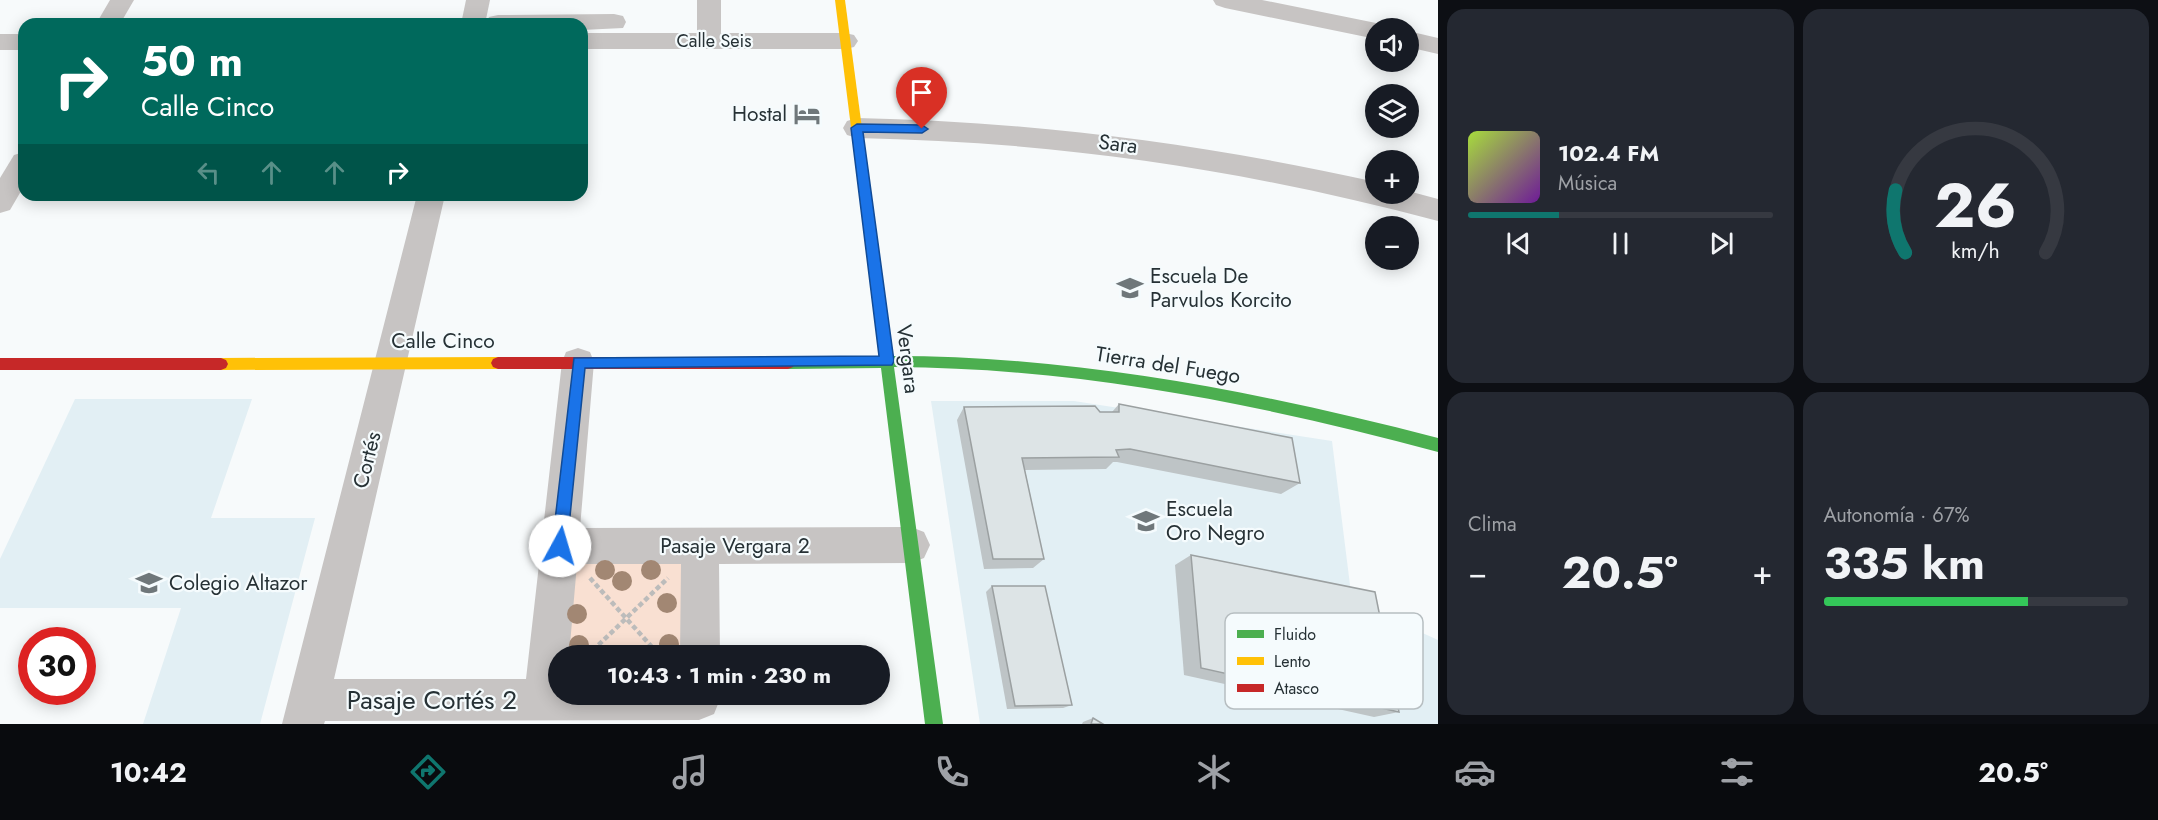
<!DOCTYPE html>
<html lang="es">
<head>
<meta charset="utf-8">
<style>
  :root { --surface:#171b24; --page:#242831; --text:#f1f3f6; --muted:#9ea1a6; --line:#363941; --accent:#0f766e }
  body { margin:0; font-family:Jost,sans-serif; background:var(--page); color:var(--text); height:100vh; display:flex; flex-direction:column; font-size:22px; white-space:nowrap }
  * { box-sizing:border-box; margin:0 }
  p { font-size:20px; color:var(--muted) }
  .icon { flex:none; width:33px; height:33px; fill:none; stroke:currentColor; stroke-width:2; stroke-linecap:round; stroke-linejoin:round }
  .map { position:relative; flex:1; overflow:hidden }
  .drawer { display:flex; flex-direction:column; gap:9px; padding:9px; background:#0d0f14; width:720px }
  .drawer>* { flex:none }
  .top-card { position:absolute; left:18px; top:18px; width:570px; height:183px; border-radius:18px; box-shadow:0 3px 15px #0003; background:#00695c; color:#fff; overflow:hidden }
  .tools { position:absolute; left:1365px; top:18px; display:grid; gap:12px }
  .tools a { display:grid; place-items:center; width:54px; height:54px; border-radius:50%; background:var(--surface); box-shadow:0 3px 15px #0003; font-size:30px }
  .speed { position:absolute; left:18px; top:627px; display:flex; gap:12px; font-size:30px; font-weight:700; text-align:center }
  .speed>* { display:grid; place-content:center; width:78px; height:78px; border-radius:50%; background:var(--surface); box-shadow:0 3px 15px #0003; line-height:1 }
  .speed .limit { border:9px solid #d22; background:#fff; color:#111 }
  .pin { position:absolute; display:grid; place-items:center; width:51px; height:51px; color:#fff; margin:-62px -26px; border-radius:50% 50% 50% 0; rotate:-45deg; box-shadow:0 0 6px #0007 }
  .pin .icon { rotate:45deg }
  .me { position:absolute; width:66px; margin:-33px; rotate:6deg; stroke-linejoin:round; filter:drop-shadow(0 0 4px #0008) }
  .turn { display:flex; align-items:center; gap:21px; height:126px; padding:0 24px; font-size:27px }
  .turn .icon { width:78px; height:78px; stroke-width:2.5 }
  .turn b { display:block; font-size:42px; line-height:51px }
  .lanes { display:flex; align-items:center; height:57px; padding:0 24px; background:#0003; justify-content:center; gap:30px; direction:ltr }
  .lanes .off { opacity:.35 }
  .big { font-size:45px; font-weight:700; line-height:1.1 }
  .drawer .card { flex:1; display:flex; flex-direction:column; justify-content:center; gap:9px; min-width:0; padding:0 21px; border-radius:18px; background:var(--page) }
  .drawer .dial { align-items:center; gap:0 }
  .dial svg { height:156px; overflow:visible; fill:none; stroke:var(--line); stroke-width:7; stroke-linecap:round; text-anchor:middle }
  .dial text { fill:var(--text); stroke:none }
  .song { display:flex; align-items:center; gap:18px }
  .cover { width:72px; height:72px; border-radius:9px; background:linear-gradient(135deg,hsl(80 70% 55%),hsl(280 70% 35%)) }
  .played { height:6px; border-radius:3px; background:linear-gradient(90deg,var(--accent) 30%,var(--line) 30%) }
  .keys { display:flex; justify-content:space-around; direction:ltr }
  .heat { display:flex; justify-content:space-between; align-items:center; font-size:33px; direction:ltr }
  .charge { height:9px; border-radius:4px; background:linear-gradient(90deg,#34c759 67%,var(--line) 0) }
  .drawer .tiles { flex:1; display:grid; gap:9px; grid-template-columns:repeat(2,1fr) }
  .trip { position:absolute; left:548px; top:645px; width:342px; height:60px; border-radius:30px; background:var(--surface); box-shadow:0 3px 15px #0003; font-weight:700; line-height:60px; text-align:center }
  .tabs { display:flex; height:96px; justify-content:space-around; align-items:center; background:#090b0e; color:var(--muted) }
  .tabs .icon { width:42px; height:42px }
  .tabs .current { color:var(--accent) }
  .tabs b { font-size:27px; color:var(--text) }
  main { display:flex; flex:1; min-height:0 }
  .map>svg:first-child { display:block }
  .built { fill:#e2eff4 }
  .green { fill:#f9e0d2 }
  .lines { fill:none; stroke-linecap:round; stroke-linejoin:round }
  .path { stroke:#bcbcbb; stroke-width:4.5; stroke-dasharray:5 3; stroke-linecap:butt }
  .street { fill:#c7c4c3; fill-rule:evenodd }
  .fast { fill:#4caf50; fill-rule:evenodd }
  .slow { fill:#ffc107; fill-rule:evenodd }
  .jam { fill:#c62828; fill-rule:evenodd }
  .tree { fill:#a28773 }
  .wall { fill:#bec4c6 }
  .building { fill:#dde4e6; stroke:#9ba0a1; stroke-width:1.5 }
  .route { fill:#1a73e8; stroke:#114b97; stroke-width:1.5 }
  .labels { text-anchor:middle; stroke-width:4.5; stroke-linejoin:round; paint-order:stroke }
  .far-street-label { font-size:18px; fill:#263135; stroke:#f5fbfd }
  .poi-label { font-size:21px; fill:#263135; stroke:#f5fbfd; text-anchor:start }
  .street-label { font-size:21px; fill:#263135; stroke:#f5fbfd }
  .near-street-label { font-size:26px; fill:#263135; stroke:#f5fbfd }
  .key { fill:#f5fbfd; stroke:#b7bec1; stroke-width:1.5 }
  .key-label { font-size:16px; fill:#263135 }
</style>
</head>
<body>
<main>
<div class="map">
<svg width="1438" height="724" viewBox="0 0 1438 724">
  <rect width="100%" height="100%" fill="#f7fafb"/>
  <g class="built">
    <path d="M75 399H252L211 518H315L260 724H143L181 608H0V559Z"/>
    <path d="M931 401H1074L1332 441 1352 601 1438 640V724H980Z"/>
  </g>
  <path class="green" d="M574 560H688L686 655 564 656Z"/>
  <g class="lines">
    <g class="path">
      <path d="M590 578 660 656"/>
      <path d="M587 656 668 578"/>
    </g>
    <g class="street">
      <path d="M110 0H134L120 24H96Z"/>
      <path d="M466 0H490L485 24H461Z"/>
      <path d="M697 0H721V33H845L854 35 858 41 854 47 845 49H582V33H697Z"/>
      <path d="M1213 0H1262L1376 23 1385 25 1387 28H1376V39L1225 8 1216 5Z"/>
      <path d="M614 14 623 16 626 22 623 28 582 30V24L486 23 489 17 498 15Z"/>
      <path d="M1408 31 1438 38V54L1408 47Z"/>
      <rect x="0" y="34" width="24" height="16"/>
      <path d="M857 118C1037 122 1200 143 1376 182V194H1408V191L1438 199V221C1242 169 1060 142 857 138L847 135 843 128 847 121Z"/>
      <path d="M24 152V186L10 210 0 213V178L14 155Z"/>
      <path d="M417 195H445L334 679H526L562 362 566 352 578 348 590 352 594 362 580 528 911 527 924 532 930 545 924 558 911 563 719 564 720 656H680L681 564H577L569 656H558V694H718L720 699 714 714 699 720 325 721 324 724H282Z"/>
    </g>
    <path class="fast" d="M879 297 884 298 885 302 893 356C1078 356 1260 392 1438 438V452C1260 404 1079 368 894 367L943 724H925L881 368 788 369 783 367 781 363 783 359 788 357 879 356 873 302 874 298Z"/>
    <g class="slow">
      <path d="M835 0H845L885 302 884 306H874L873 302Z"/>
      <path d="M498 357 503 359 505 363 503 367 498 369 221 370 216 368 214 364 216 360 221 358Z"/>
    </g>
    <g class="jam">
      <path d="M498 357H788L793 359 795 363 793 367 788 369H498L493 367 491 363 493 359Z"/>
      <path d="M0 358H221L226 360 228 364 226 368 221 370H0Z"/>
    </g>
  </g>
  <g class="tree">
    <circle cx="605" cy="570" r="10"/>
    <circle cx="651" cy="570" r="10"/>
    <circle cx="622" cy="581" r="10"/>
    <circle cx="667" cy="603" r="10"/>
    <circle cx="577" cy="614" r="10"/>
    <circle cx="669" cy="644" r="10"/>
    <circle cx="579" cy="645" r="10"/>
  </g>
  <g class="wall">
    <path d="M1119 404 1300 483 1281 494 1117 462H1113L1106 469 1025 470 1044 559 1033 568 984 569 957 420 964 407 1100 412H1112Z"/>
    <path d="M1191 555 1399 712 1374 717 1184 675 1175 565Z"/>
    <path d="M992 586 1072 705 1063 708 1007 709 986 592Z"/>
    <path d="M1093 718 1103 724H1082L1083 722Z"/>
  </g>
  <g class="building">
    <path d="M1119 404 1292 438 1300 483 1130 449 1116 450 1119 457 1022 458 1044 559H993L964 407 1095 406 1100 412H1119Z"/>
    <path d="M1191 555 1375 592 1399 712 1201 668Z"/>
    <path d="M992 586H1045L1072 705 1015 706Z"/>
    <path d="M1093 718 1103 724H1091Z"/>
  </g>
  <path class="route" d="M857 124 922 125 928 129 922 133 863 132 894 361 892 365 585 368 567 546 565 552 560 554 554 552 552 546 574 358 879 356 851 128Z"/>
  <defs>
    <g id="hotel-bare" transform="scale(2.07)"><path d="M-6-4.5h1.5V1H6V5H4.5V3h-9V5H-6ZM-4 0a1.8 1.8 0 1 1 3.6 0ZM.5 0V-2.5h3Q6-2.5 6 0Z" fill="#6f777a" stroke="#f5fbfd" stroke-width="2.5" paint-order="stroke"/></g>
    <g id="school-bare" transform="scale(2.07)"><path d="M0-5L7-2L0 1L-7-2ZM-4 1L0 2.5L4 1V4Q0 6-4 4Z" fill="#6f777a" stroke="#f5fbfd" stroke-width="2.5" paint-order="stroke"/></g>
  </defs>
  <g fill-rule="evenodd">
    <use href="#hotel-bare" x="807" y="114"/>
    <use href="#school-bare" x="1130" y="288"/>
    <use href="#school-bare" x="1146" y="521"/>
    <use href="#school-bare" x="149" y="583"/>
  </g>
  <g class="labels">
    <g class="far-street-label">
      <text x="714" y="47">Calle Seis</text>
    </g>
    <g class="poi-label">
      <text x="787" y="121" text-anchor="end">Hostal</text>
      <text x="1150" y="283">Escuela De<tspan x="1150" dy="24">Parvulos Korcito</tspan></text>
      <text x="1166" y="516">Escuela<tspan x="1166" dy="24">Oro Negro</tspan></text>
      <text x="169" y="590">Colegio Altazor</text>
    </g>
    <g class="street-label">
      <text transform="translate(1118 144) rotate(7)" y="7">Sara</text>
      <text x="443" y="348">Calle Cinco</text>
      <text transform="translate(908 359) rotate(83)" y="7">Vergara</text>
      <text transform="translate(1168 365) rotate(9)" y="7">Tierra del Fuego</text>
      <text transform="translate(367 460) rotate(-76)" y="7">Cortés</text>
      <text x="735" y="553">Pasaje Vergara 2</text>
    </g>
    <g class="near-street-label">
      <text x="432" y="709">Pasaje Cortés 2</text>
    </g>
  </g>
  <rect x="1225" y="613" width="198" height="96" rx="9" class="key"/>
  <rect x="1237" y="630" width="27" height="8" fill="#4caf50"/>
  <rect x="1237" y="657" width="27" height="8" fill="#ffc107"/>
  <rect x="1237" y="684" width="27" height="8" fill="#c62828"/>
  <g class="key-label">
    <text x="1274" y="640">Fluido</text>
    <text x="1274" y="667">Lento</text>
    <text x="1274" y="694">Atasco</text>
  </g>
</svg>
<div class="tools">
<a><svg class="icon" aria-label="sound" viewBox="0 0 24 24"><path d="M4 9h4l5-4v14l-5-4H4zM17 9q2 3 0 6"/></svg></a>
<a><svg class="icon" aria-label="layers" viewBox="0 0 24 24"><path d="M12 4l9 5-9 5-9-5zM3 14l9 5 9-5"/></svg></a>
<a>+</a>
<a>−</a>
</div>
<div class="speed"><div class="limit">30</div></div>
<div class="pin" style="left:922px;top:129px;background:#d93025"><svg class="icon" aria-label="arrive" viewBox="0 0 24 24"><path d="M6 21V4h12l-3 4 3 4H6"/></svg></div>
<svg class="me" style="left:560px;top:546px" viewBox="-20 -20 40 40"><circle r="19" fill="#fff"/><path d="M0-13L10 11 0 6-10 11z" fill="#1a73e8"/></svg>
<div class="trip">10:43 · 1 min · 230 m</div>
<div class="top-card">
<div class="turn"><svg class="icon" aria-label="right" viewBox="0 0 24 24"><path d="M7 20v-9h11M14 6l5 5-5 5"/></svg><div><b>50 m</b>Calle Cinco</div></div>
<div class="lanes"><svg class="icon off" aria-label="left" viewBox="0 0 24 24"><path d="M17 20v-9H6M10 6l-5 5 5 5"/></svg><svg class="icon off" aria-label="ahead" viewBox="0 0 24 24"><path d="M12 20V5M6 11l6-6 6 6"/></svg><svg class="icon off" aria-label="ahead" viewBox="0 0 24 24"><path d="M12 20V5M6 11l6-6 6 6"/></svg><svg class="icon" aria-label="right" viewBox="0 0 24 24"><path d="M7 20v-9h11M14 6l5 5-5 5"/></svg></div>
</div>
</div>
<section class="drawer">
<div class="tiles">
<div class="card">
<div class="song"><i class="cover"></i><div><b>102.4 FM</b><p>Música</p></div></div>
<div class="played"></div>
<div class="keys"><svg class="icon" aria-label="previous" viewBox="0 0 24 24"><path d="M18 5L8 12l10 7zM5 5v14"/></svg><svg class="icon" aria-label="pause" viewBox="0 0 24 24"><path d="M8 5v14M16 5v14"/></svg><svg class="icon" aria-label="next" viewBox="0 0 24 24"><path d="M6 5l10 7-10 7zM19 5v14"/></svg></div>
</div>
<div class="card dial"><svg viewBox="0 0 100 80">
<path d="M14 69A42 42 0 1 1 86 69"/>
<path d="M14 69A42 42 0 0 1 9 37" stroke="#0f766e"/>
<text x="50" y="56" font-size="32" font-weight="700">26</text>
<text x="50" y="72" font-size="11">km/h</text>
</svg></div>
<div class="card"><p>Clima</p>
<div class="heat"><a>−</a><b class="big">20.5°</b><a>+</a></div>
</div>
<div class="card"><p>Autonomía · 67%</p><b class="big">335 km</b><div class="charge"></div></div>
</div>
</section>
</main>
<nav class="tabs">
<b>10:42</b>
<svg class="icon current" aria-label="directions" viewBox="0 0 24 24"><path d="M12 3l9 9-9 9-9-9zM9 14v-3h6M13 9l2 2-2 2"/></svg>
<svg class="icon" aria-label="music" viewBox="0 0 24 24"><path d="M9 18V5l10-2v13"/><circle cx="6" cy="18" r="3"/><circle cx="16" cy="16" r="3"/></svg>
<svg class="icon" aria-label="phone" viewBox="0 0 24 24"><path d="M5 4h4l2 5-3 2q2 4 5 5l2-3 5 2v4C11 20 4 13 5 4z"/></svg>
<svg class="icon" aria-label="climate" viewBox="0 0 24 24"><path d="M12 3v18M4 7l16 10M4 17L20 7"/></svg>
<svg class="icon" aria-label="car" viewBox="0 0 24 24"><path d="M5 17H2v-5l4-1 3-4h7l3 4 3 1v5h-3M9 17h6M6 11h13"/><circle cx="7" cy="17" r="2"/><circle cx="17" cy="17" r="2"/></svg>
<svg class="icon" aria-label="filters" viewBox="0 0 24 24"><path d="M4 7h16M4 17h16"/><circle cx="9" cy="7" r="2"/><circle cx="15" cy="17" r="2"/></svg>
<b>20.5°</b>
</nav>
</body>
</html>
